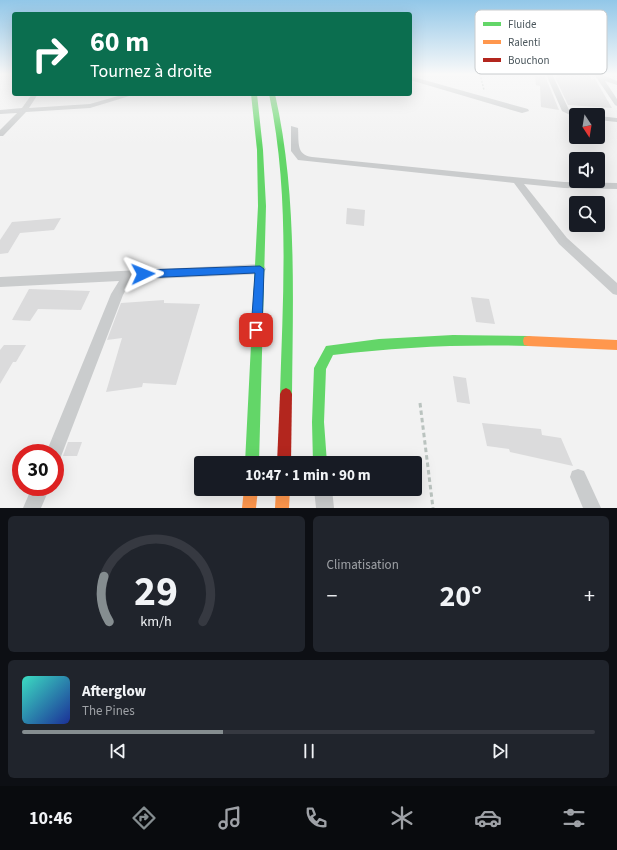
<!DOCTYPE html>
<html lang="fr">
<head>
<meta charset="utf-8">
<style>
  :root { --surface:#171b24; --page:#20242c; --text:#f1f3f6; --muted:#9ea1a6; --line:#363941; --accent:#858d90 }
  body { margin:0; font-family:"Source Sans 3",sans-serif; background:var(--page); color:var(--text); height:100vh; display:flex; flex-direction:column; font-size:15px; white-space:nowrap }
  * { box-sizing:border-box; margin:0 }
  p { font-size:13px; color:var(--muted) }
  .icon { flex:none; width:22px; height:22px; fill:none; stroke:currentColor; stroke-width:2; stroke-linecap:round; stroke-linejoin:round }
  .map { position:relative; height:508px; overflow:hidden }
  .panel { display:flex; flex-direction:column; gap:8px; padding:8px; background:#0d0f14; flex:1 }
  .panel>* { flex:none }
  .guide { position:absolute; left:12px; top:12px; width:400px; height:84px; border-radius:4px; box-shadow:0 4px 16px #0002; background:#0b6e4f; color:#fff; overflow:hidden }
  .needle { width:26px; rotate:168deg }
  .controls { position:absolute; left:569px; top:108px; display:grid; gap:8px }
  .controls a { display:grid; place-items:center; width:36px; height:36px; border-radius:4px; background:var(--surface); box-shadow:0 4px 16px #0002; font-size:20px }
  .speed { position:absolute; left:12px; top:444px; display:flex; gap:8px; font-size:20px; font-weight:700; text-align:center }
  .speed>* { display:grid; place-content:center; width:52px; height:52px; border-radius:50%; background:var(--surface); box-shadow:0 4px 16px #0002; line-height:1 }
  .speed .limit { border:6px solid #d22; background:#fff; color:#111 }
  .pin { position:absolute; display:grid; place-items:center; width:34px; height:34px; color:#fff; margin:-17px; border-radius:8px; box-shadow:0 2px 6px #0006 }
  .me { position:absolute; width:44px; margin:-22px; rotate:88deg; stroke-linejoin:round; filter:drop-shadow(0 0 3px #0008) }
  .turn { display:flex; align-items:center; gap:14px; height:84px; padding:0 12px; font-size:18px }
  .turn .icon { width:52px; height:52px; stroke-width:2.5 }
  .turn b { display:block; font-size:28px; line-height:34px }
  .big { font-size:30px; font-weight:700; line-height:1.1 }
  .panel .widget { flex:1; display:flex; flex-direction:column; justify-content:center; gap:6px; min-width:0; padding:0 14px; border-radius:6px; background:var(--page) }
  .panel .dial { align-items:center; gap:0 }
  .dial svg { height:104px; overflow:visible; fill:none; stroke:var(--line); stroke-width:7; stroke-linecap:round; text-anchor:middle }
  .dial text { fill:var(--text); stroke:none }
  .song { display:flex; align-items:center; gap:12px }
  .cover { width:48px; height:48px; border-radius:6px; background:linear-gradient(135deg,hsl(170 70% 55%),hsl(230 70% 35%)) }
  .played { height:4px; border-radius:2px; background:linear-gradient(90deg,var(--accent) 35%,var(--line) 35%) }
  .keys { display:flex; justify-content:space-around; direction:ltr }
  .heat { display:flex; justify-content:space-between; align-items:center; font-size:22px; direction:ltr }
  .panel .tiles { flex:1; display:grid; gap:8px; grid-template-columns:1fr 1fr }
  .widget:last-child { grid-column:span 2 }
  .trip { position:absolute; left:194px; top:456px; width:228px; height:40px; border-radius:4px; background:var(--surface); box-shadow:0 4px 16px #0002; font-weight:700; line-height:40px; text-align:center }
  .tabs { display:flex; height:64px; justify-content:space-around; align-items:center; background:#090b0e; color:var(--muted) }
  .tabs .icon { width:28px; height:28px }
  .tabs .selected { color:var(--accent) }
  .tabs b { font-size:18px; color:var(--text) }
  .map>svg:first-child { display:block }
  .building { fill:#dbdbdc }
  .lines { fill:none; stroke-linecap:round; stroke-linejoin:round }
  .path-far1 { stroke:#bac3bf; stroke-width:1.5; stroke-dasharray:2 1.5; stroke-linecap:butt }
  .path { stroke:#bac3bf; stroke-width:3; stroke-dasharray:4.5 3; stroke-linecap:butt }
  .street { fill:#cacccd; fill-rule:evenodd }
  .fast { fill:#63d668; fill-rule:evenodd }
  .slow { fill:#ff974d; fill-rule:evenodd }
  .jam { fill:#b3261e; fill-rule:evenodd }
  .route { fill:#1a73e8; stroke:#114b97 }
  .key { fill:#fff; stroke:#c9ccce; stroke-width:1 }
  .key-label { font-size:11px; fill:#4a565c }
</style>
</head>
<body>
<div class="map">
<svg width="617" height="508" viewBox="0 0 617 508">
  <rect width="100%" height="100%" fill="#f2f2f2"/>
  <g class="building">
    <path d="M556 74 589 75 592 80 595 79 612 108 568 105 555 77 558 78Z"/>
    <path d="M535 76H545L559 110 541 107 540 86 536 85Z"/>
    <path d="M347 208 365 210 364 226 346 224Z"/>
    <path d="M61 218 54 230 20 233 8 253 0 254V240L12 222Z"/>
    <path d="M29 289 90 291 81 310 38 309 30 321 12 320Z"/>
    <path d="M471 297 489 299 495 324 476 322Z"/>
    <path d="M164 300V303L200 304 176 385 143 383 142 387 106 392 122 338 107 340 121 303Z"/>
    <path d="M4 345H26L16 362H13L0 384V350Z"/>
    <path d="M453 376 466 378 470 404 457 402Z"/>
    <path d="M482 423 541 429 542 435 561 438 573 466 510 452 509 449 487 446Z"/>
    <path d="M68 442H82L77 456H63Z"/>
  </g>
  <g class="lines">
    <path class="path-far1" d="M480 74 484 90"/>
    <path class="path" d="M420 403 433 508"/>
    <g class="street">
      <path d="M546 74H552L569 110 579 115H576V118L562 111Z"/>
      <path d="M594 74H601L617 81V85L605 81 617 99V106L615 105Z"/>
      <path d="M410 76 528 109 529 111 522 113 410 80Z"/>
      <path d="M32 94H38L29 108 90 104 125 94H136L90 108 26 112 3 136H0V130L17 113 0 114V110L22 108Z"/>
      <path d="M598 116 617 118V122L598 120Z"/>
      <path d="M291 126 298 128C299 142 296 155 312 157L564 182 617 183V189L564 188 524 184 567 238 617 283V295L613 294 559 244 514 183 298 160 291 151Z"/>
      <path d="M260 264 264 266 266 269 264 272 260 274 131 280 123 295 60 459 55 461V453H46L111 294 119 281 0 287V277Z"/>
      <path d="M578 469 584 471 601 508H583L570 477 572 471Z"/>
      <path d="M32 487H50L41 508H23Z"/>
      <path d="M314 489H332L334 508H316Z"/>
    </g>
    <g class="fast">
      <path d="M251 94H257L263 150 266 206 259 463H245L258 206 257 150Z"/>
      <path d="M269 94H275C297 192 293 294 292 394L290 398 286 400 282 398 280 394C283 295 290 192 269 94Z"/>
      <path d="M453 335 528 336 532 337 533 341 532 345 528 346C463 344 398 347 333 355L326 369 324 422 327 463H313L312 422 314 368 326 346 379 339Z"/>
    </g>
    <g class="slow">
      <path d="M528 336 617 340V350L528 346 524 345 523 341 524 337Z"/>
      <path d="M244 489H258L256 508H242Z"/>
      <path d="M276 489H290L289 508H275Z"/>
    </g>
    <path class="jam" d="M286 388 290 390 292 394 291 463H277L280 394 282 390Z"/>
  </g>
  <linearGradient id="sky" x2="0" y2="1"><stop stop-color="#92c7e8"/><stop offset="0.51" stop-color="#f9f9f9"/><stop offset="1" stop-color="#f9f9f9" stop-opacity="0"/></linearGradient>
  <rect width="617" height="145" fill="url(#sky)"/>
  <path class="route" d="M260 266 264 269 262 330 260 334 256 335 253 334 251 330 255 273 143 278 138 274 143 270Z"/>
  <rect x="475" y="10" width="132" height="64" rx="6" class="key"/>
  <rect x="483" y="22" width="18" height="4" fill="#63d668"/>
  <rect x="483" y="40" width="18" height="4" fill="#ff974d"/>
  <rect x="483" y="58" width="18" height="4" fill="#b3261e"/>
  <g class="key-label">
    <text x="508" y="28">Fluide</text>
    <text x="508" y="46">Ralenti</text>
    <text x="508" y="64">Bouchon</text>
  </g>
</svg>
<div class="controls">
<a><svg class="needle" viewBox="-14 -14 28 28"><path d="M0-13l5 13h-10z" fill="#e53935"/><path d="M0 13l5-13h-10z" fill="#9ea1a6"/></svg></a>
<a><svg class="icon" aria-label="sound" viewBox="0 0 24 24"><path d="M4 9h4l5-4v14l-5-4H4zM17 9q2 3 0 6"/></svg></a>
<a><svg class="icon" aria-label="search" viewBox="0 0 24 24"><circle cx="10" cy="10" r="6"/><path d="M15 15l6 6"/></svg></a>
</div>
<div class="speed"><div class="limit">30</div></div>
<div class="pin" style="left:256px;top:330px;background:#d93025"><svg class="icon" aria-label="arrive" viewBox="0 0 24 24"><path d="M6 21V4h12l-3 4 3 4H6"/></svg></div>
<svg class="me" style="left:143px;top:274px" viewBox="-20 -20 40 40"><path d="M0-17L14 15 0 8-14 15z" fill="#1a73e8" stroke="#fff" stroke-width="4"/></svg>
<div class="trip">10:47 · 1 min · 90 m</div>
<div class="guide">
<div class="turn"><svg class="icon" aria-label="right" viewBox="0 0 24 24"><path d="M7 20v-9h11M14 6l5 5-5 5"/></svg><div><b>60 m</b>Tournez à droite</div></div>
</div>
</div>
<section class="panel">
<div class="tiles">
<div class="widget dial"><svg viewBox="0 0 100 80">
<path d="M14 69A42 42 0 1 1 86 69"/>
<path d="M14 69A42 42 0 0 1 10 34" stroke="#858d90"/>
<text x="50" y="56" font-size="32" font-weight="700">29</text>
<text x="50" y="72" font-size="11">km/h</text>
</svg></div>
<div class="widget"><p>Climatisation</p>
<div class="heat"><a>−</a><b class="big">20°</b><a>+</a></div>
</div>
<div class="widget">
<div class="song"><i class="cover"></i><div><b>Afterglow</b><p>The Pines</p></div></div>
<div class="played"></div>
<div class="keys"><svg class="icon" aria-label="previous" viewBox="0 0 24 24"><path d="M18 5L8 12l10 7zM5 5v14"/></svg><svg class="icon" aria-label="pause" viewBox="0 0 24 24"><path d="M8 5v14M16 5v14"/></svg><svg class="icon" aria-label="next" viewBox="0 0 24 24"><path d="M6 5l10 7-10 7zM19 5v14"/></svg></div>
</div>
</div>
</section>
<nav class="tabs">
<b>10:46</b>
<svg class="icon selected" aria-label="directions" viewBox="0 0 24 24"><path d="M12 3l9 9-9 9-9-9zM9 14v-3h6M13 9l2 2-2 2"/></svg>
<svg class="icon" aria-label="music" viewBox="0 0 24 24"><path d="M9 18V5l10-2v13"/><circle cx="6" cy="18" r="3"/><circle cx="16" cy="16" r="3"/></svg>
<svg class="icon" aria-label="phone" viewBox="0 0 24 24"><path d="M5 4h4l2 5-3 2q2 4 5 5l2-3 5 2v4C11 20 4 13 5 4z"/></svg>
<svg class="icon" aria-label="climate" viewBox="0 0 24 24"><path d="M12 3v18M4 7l16 10M4 17L20 7"/></svg>
<svg class="icon" aria-label="car" viewBox="0 0 24 24"><path d="M5 17H2v-5l4-1 3-4h7l3 4 3 1v5h-3M9 17h6M6 11h13"/><circle cx="7" cy="17" r="2"/><circle cx="17" cy="17" r="2"/></svg>
<svg class="icon" aria-label="filters" viewBox="0 0 24 24"><path d="M4 7h16M4 17h16"/><circle cx="9" cy="7" r="2"/><circle cx="15" cy="17" r="2"/></svg>
</nav>
</body>
</html>
